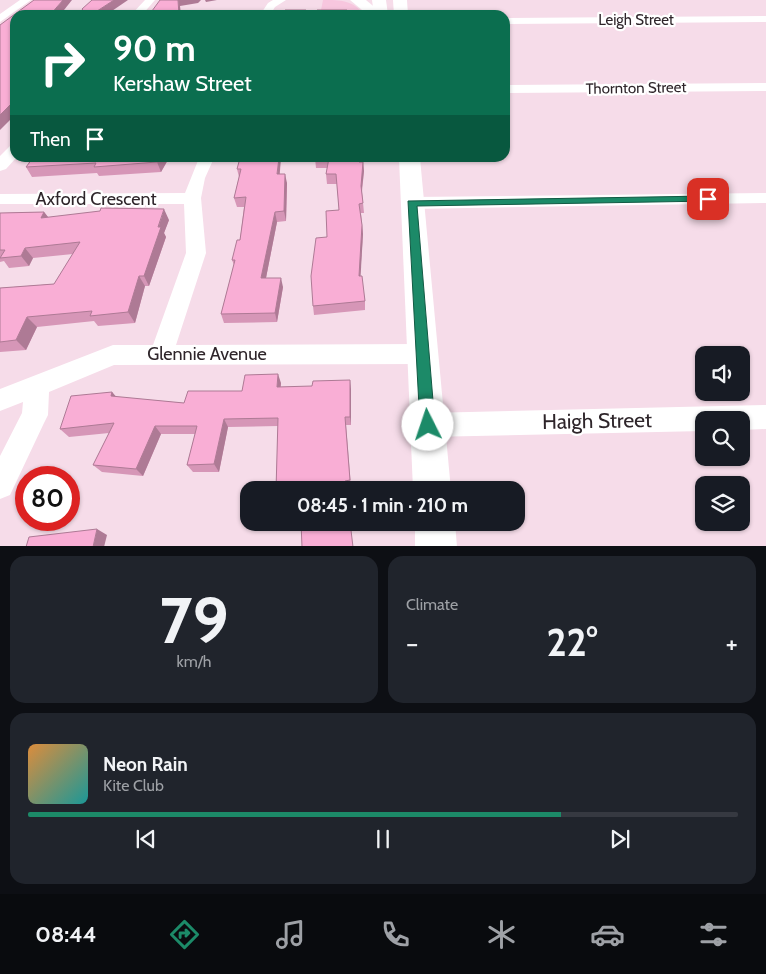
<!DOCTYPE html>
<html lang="en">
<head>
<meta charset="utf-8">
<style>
  :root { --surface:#171b24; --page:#20242c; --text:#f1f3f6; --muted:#9ea1a6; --line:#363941; --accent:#1c8a68 }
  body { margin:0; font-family:Cabin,sans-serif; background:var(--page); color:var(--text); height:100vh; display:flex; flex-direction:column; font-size:19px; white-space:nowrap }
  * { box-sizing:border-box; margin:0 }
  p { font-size:16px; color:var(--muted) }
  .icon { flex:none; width:28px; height:28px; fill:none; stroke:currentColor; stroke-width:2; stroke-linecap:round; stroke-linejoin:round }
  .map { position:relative; height:546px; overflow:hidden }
  .details { display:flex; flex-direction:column; gap:10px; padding:10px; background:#0d0f14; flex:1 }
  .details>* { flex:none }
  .top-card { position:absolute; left:10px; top:10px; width:500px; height:152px; border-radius:15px; box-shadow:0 1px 4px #0004; background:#0b6e4f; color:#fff; overflow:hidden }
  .buttons { position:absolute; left:695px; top:346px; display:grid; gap:10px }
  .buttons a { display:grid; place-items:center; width:55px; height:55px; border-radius:10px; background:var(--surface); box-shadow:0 1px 4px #0004; font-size:25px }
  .speed { position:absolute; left:15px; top:466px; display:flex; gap:10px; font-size:25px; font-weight:700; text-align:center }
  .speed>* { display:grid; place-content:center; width:65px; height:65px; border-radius:50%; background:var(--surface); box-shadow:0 1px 4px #0004; line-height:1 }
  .speed .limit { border:8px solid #d22; background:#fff; color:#111 }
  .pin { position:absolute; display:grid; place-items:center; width:42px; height:42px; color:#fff; margin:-21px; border-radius:10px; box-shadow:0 2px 8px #0006 }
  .me { position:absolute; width:55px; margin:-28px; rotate:356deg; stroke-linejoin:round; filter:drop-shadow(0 0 4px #0008) }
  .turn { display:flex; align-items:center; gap:18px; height:105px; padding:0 20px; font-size:22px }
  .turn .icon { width:65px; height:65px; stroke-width:2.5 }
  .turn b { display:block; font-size:35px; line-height:42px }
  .then { display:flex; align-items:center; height:48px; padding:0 20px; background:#0003; gap:10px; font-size:19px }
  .big { font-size:38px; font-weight:700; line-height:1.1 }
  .details .tile { flex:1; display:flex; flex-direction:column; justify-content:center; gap:8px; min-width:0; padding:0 18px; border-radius:15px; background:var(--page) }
  .details .dial { align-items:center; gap:0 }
  .dial b { font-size:65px; line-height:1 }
  .song { display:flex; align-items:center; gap:15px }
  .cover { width:60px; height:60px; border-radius:8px; background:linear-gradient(135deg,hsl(30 70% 55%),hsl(180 70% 35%)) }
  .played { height:5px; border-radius:2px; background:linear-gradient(90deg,var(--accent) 75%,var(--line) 75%) }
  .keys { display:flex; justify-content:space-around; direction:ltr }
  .heat { display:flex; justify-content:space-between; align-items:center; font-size:28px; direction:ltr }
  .details .tiles { flex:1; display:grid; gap:10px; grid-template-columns:1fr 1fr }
  .tile:last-child { grid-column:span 2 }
  .trip { position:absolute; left:240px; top:481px; width:285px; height:50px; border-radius:15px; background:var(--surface); box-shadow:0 1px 4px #0004; font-weight:700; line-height:50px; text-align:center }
  .dock { display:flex; height:80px; justify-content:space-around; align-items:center; background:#090b0e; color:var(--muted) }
  .dock .icon { width:35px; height:35px }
  .dock .current { color:var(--accent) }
  .dock b { font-size:22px; color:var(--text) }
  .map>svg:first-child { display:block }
  .green { fill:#f7c6de }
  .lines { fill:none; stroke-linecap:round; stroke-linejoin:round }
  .street { fill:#fff; fill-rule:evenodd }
  .secondary { fill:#fff; fill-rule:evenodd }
  .highway { fill:#fff; fill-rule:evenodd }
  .wall { fill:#d696b7 }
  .shaded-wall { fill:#ae7a95 }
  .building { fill:#f9aed5; stroke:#ae7a95 }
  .route { fill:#1c8a68; stroke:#125a44 }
  .labels { text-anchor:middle; stroke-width:4.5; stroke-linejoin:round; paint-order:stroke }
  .far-street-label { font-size:15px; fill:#2e252a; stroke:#fff }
  .street-label { font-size:18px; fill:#2e252a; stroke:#fff }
  .near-street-label { font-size:21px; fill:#2e252a; stroke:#fff }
</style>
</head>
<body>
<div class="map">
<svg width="766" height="547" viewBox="0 0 766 547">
  <rect width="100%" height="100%" fill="#f6dce9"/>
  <path class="green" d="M323 0C341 0 353 0 364 15H320Z"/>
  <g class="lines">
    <g class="street">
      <path d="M20 0H31L0 22V14Z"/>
      <path d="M145 0H155L142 15H131Z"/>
      <path d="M273 0H286L275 7 270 15H260L268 3Z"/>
      <path d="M766 16V22L505 24V18Z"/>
      <path d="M766 83V91L505 93V85Z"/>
      <path d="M15 144 16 158 6 169 0 171V156L10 146Z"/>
      <path d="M199 158H214L205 178 201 198 206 253 176 345 423 344 431 347 435 354 431 361 423 364 114 365 49 392 48 415 44 423 10 495 0 499V456L22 413 23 402 0 411V389L113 345H153L186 253 184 204H0V194L185 193Z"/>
      <path d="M766 193V203L412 209 406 207 403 203 406 199 412 197Z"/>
      <path d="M766 405V429L741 430V420H704V431L428 437 419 434 415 425 419 416 428 413Z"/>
    </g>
    <path class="secondary" d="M350 0H366L384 15H368Z"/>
    <g class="highway">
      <path d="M372 0H386L388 15H374Z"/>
      <path d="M393 0H407L408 15H394Z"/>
      <path d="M399 158H420L451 490H413Z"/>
      <path d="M415 522H455L457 547H415Z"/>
    </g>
  </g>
  <g class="wall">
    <path d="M25 158H169L161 172 99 176 97 173 32 177 26 167 29 163Z"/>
    <path d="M240 158 280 174 287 183 286 221 277 222 266 278 283 287 277 322 224 323 221 314 234 265 232 260 240 240 244 207H237L234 198 239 177 237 169Z"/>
    <path d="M315 158H358L359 162H363L364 171 362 192 364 213H361L363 234 360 276 365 301V310L314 315 313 306 327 237 339 210 337 184H327L326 174 327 168H316Z"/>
    <path d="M44 212 48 217 169 220 164 233 166 237 149 286H145L135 323 98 326 94 321 37 327 26 350 0 352V288L54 284 73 254 33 258 29 266 9 268 4 261 0 262V213Z"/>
    <path d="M281 383V387L351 389V425H346L351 487 346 488 347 490H276L278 426 228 427 219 472H193L187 465 195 434H161L143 476 102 472 93 465 109 433 69 437 60 429 112 392 116 397 184 403Z"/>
  </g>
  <g class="shaded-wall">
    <path d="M63 0H72L60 15H50Z"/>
    <path d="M114 0H128L106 15H91Z"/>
    <path d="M178 0H201L198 3 180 6 181 15H179Z"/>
    <path d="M205 0H217L206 2Z"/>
    <path d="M15 100V115L0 130V115Z"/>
    <path d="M160 158H169L161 172 157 162Z"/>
    <path d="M279 158H281L279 183 277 174Z"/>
    <path d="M363 162 364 171 361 196V186Z"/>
    <path d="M285 174 287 183 286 221 284 211Z"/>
    <path d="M164 209 169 220 164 233 166 237 149 286 144 276Z"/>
    <path d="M44 212 52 222 41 218Z"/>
    <path d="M275 212 277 222 264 288 261 278Z"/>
    <path d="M362 225 363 234 360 286 359 276Z"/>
    <path d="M25 248 33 258 29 266 21 256Z"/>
    <path d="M139 276 145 286 135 323 128 312Z"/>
    <path d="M281 278 283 287 277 322 275 313Z"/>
    <path d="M27 317 37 327 26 350 16 340Z"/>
    <path d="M278 374 281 383 279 395 277 387Z"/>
    <path d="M350 380 351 389V425L350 417Z"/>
    <path d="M112 392 119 400 111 396Z"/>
    <path d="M224 419 228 427 219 472 214 464Z"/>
    <path d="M155 426 161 434 143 476 136 469Z"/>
    <path d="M97 529 107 535 104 547H93Z"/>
  </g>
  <g class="building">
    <path d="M34 0H63L50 15H15V100L0 115V25Z"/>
    <path d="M92 0H114L91 15H86L82 9Z"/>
    <path d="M160 0H178L179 15H149Z"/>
    <path d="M285 10H306L304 15H284Z"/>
    <path d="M317 10H347L346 15H318Z"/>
    <path d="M237 12 236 15H196L197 13Z"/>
    <path d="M33 158H160L157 162 94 167 96 163 26 167Z"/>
    <path d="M240 158H279L277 174H285L284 211 275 212 261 278H281L275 313 221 314 235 260H232L237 240H240L246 197 234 198 241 169H237Z"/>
    <path d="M315 158H358L359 162H363L361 186 363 203 359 204 362 225 359 276H362L365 301 313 306 311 276 316 238 327 237 326 211 339 210 336 174H326L329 158 315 159Z"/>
    <path d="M101 208 164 209 158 227H161L144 276H139L128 312 90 316 92 311 27 317 16 340 0 342V288L54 284 80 242 25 248 21 256 0 258 5 250H0V213L44 212 41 218 100 211Z"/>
    <path d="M278 374 277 387 312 386 313 381 350 380V417H345L350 480 345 481 346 490H299V487L276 490 278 418 224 419 214 464 187 465 197 426H155L136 469 93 465 114 423 60 429 71 396 112 392 111 396 184 403 188 391H242L245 375Z"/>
    <path d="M301 522H350L353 547H302Z"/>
    <path d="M97 529 93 547H26L29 537Z"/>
  </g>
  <path class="route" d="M708 196 711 197V201L417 206 435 425 433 430 428 432 423 430 420 425 408 201Z"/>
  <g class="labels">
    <g class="far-street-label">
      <text x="636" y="25">Leigh Street</text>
      <text transform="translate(636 88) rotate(-1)" y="5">Thornton Street</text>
    </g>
    <g class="street-label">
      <text x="96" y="205">Axford Crescent</text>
      <text x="207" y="360">Glennie Avenue</text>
    </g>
    <g class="near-street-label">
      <text transform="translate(597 421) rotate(-1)" y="7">Haigh Street</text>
    </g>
  </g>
</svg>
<div class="buttons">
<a><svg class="icon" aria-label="sound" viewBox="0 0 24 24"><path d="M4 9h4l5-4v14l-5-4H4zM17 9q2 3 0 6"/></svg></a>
<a><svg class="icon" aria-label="search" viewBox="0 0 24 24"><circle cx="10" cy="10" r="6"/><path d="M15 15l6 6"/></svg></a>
<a><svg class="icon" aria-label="layers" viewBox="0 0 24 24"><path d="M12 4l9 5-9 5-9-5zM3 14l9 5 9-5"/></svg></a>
</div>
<div class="speed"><div class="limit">80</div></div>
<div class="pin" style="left:708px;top:199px;background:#d93025"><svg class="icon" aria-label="arrive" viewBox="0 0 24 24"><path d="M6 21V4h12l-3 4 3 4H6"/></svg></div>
<svg class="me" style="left:428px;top:425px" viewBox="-20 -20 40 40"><circle r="19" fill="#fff"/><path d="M0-13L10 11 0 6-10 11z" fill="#1c8a68"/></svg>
<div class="trip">08:45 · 1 min · 210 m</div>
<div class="top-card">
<div class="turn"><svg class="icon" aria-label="right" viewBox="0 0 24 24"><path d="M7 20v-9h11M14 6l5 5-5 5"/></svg><div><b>90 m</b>Kershaw Street</div></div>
<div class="then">Then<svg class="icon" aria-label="arrive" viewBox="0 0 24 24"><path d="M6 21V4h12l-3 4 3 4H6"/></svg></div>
</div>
</div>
<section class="details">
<div class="tiles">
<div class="tile dial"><b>79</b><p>km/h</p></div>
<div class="tile"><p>Climate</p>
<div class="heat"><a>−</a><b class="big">22°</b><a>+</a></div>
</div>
<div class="tile">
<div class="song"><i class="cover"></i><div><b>Neon Rain</b><p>Kite Club</p></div></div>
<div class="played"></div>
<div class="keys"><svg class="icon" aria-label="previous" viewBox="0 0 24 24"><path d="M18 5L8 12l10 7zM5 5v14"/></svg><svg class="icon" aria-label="pause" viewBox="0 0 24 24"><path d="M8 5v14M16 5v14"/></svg><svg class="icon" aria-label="next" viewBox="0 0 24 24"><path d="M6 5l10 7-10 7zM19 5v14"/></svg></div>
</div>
</div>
</section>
<nav class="dock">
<b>08:44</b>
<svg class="icon current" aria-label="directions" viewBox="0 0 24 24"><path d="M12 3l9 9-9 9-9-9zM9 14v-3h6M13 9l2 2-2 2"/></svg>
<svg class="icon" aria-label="music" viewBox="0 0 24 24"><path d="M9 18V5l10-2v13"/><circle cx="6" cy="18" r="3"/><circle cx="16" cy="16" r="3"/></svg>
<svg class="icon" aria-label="phone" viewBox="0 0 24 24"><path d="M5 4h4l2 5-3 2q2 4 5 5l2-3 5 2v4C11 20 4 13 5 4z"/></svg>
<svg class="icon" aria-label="climate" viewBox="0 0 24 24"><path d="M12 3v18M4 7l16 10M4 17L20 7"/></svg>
<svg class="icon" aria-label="car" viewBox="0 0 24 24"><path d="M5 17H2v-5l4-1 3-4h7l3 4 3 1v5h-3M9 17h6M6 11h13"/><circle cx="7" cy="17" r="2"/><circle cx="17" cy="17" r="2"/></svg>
<svg class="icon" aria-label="filters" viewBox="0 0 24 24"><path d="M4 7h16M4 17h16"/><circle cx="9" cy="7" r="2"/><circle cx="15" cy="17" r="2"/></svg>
</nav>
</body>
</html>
